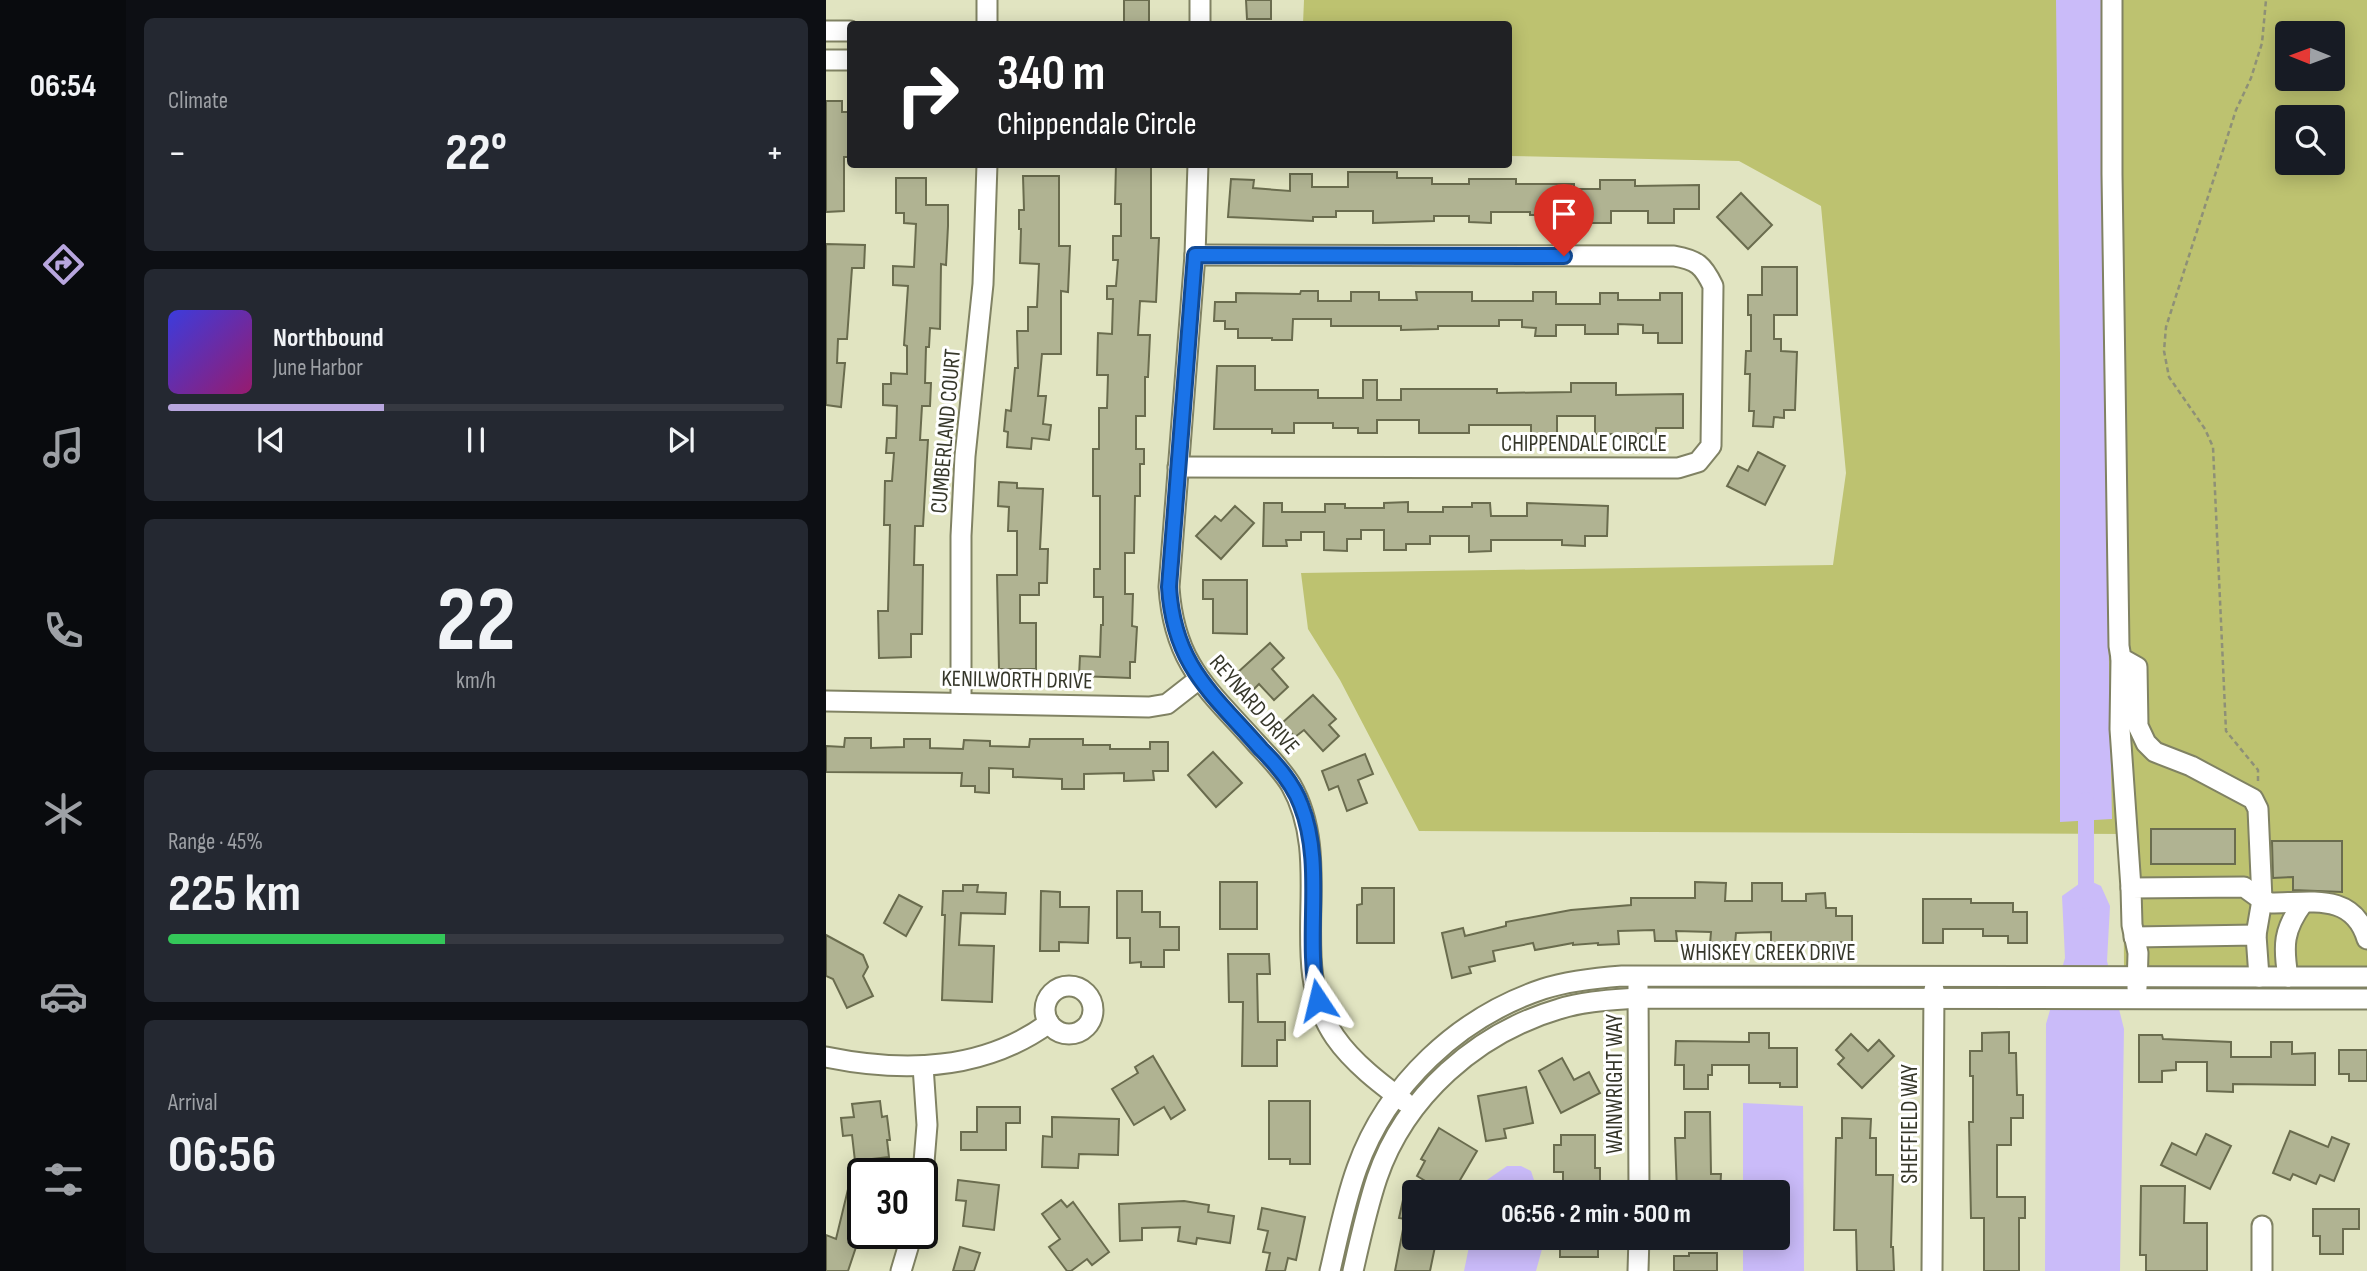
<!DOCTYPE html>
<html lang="en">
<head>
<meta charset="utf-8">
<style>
  :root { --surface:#171b24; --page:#242831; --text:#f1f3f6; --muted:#9ea1a6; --line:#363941; --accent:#b8a6de }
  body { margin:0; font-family:"Sofia Sans Condensed",sans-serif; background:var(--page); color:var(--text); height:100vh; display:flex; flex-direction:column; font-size:26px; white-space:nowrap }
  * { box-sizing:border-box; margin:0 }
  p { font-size:23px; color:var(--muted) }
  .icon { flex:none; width:38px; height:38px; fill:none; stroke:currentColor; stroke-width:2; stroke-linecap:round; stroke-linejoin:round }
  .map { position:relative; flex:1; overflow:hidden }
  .drawer { display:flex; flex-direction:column; gap:18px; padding:18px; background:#0d0f14; width:700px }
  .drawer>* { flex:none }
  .guide { position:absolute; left:21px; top:21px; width:665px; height:147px; border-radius:7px; box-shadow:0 4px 18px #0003; background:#202124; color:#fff; overflow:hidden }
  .needle { width:46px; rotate:271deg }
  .fabs { position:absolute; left:1449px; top:21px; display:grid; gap:14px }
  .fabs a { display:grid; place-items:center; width:70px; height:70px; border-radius:7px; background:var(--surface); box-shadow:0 4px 18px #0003; font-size:35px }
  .speed { position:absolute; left:21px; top:1158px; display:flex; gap:14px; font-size:35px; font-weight:700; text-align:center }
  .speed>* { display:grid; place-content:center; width:91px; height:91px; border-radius:50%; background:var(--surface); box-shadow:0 4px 18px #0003; line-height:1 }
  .speed .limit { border:4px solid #111; border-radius:10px; background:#fff; color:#111 }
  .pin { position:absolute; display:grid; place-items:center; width:60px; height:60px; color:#fff; margin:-72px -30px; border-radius:50% 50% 50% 0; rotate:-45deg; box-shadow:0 0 7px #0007 }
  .pin .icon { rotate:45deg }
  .me { position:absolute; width:77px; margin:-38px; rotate:350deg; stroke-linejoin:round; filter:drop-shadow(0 0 5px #0008) }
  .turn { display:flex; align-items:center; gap:24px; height:147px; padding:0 35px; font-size:32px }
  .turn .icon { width:91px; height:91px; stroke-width:2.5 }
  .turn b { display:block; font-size:49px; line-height:60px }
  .big { font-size:52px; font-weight:700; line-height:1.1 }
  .drawer .widget { flex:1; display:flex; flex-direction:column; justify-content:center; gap:10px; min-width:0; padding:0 24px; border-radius:10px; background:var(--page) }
  .drawer .dial { align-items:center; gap:0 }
  .dial b { font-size:91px; line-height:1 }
  .song { display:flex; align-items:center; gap:21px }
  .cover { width:84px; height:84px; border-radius:10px; background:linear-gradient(135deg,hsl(240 70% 55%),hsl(320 70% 35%)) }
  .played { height:7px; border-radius:4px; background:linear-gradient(90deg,var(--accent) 35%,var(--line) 35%) }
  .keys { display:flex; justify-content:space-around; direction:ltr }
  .heat { display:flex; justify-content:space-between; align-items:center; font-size:38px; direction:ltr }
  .charge { height:10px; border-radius:5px; background:linear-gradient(90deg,#34c759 45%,var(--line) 0) }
  .trip { position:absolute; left:576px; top:1180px; width:388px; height:70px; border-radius:7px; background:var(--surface); box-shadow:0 4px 18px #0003; font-weight:700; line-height:70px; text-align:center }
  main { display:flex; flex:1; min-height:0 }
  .menu { display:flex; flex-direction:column; width:126px; justify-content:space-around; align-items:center; background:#090b0e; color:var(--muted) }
  .menu .icon { width:49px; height:49px }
  .menu .current { color:var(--accent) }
  .menu b { font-size:32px; color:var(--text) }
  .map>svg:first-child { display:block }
  .green { fill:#bdc270; fill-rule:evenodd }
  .water { fill:#cabbf9 }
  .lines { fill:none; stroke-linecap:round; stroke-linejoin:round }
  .canal { stroke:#cabbf9; stroke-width:16 }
  .building { fill:#b0b392; stroke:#6a6c4e; stroke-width:2 }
  .minor-casing { stroke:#808263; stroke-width:23 }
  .path { stroke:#8e9077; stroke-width:2.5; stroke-dasharray:5 3.5; stroke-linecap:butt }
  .minor { stroke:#fff; stroke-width:19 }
  .route-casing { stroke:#114b97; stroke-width:18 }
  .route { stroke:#1a73e8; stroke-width:12 }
  .labels { text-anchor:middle; stroke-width:6; stroke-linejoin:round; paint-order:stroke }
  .street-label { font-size:23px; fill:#36372a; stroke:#fff }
</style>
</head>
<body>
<main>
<nav class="menu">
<b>06:54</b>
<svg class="icon current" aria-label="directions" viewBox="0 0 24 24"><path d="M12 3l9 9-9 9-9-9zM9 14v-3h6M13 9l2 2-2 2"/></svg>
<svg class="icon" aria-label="music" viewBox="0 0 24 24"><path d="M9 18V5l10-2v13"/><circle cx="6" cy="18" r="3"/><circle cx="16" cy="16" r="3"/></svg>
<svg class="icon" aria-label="phone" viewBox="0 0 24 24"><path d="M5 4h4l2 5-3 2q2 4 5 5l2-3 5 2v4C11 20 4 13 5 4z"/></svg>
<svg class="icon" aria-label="climate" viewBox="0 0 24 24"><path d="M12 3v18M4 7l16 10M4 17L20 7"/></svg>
<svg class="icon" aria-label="car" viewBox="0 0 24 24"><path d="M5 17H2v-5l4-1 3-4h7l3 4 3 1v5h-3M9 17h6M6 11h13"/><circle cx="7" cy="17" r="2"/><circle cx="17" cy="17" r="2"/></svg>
<svg class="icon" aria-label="filters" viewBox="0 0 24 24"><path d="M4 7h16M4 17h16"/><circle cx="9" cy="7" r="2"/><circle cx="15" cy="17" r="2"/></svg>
</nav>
<section class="drawer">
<div class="widget"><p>Climate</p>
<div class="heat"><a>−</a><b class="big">22°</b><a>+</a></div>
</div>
<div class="widget">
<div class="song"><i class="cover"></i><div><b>Northbound</b><p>June Harbor</p></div></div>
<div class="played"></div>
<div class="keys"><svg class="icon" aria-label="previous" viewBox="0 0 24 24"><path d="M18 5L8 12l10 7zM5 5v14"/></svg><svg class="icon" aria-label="pause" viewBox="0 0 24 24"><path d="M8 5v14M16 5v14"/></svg><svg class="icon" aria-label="next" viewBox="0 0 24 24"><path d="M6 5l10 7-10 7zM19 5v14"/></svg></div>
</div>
<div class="widget dial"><b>22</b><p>km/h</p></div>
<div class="widget"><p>Range · 45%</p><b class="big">225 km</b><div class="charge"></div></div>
<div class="widget"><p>Arrival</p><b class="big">06:56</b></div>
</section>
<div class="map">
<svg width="1541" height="1271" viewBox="0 0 1541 1271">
  <rect width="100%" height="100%" fill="#e1e4c1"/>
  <path class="green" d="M478 0H1541V968L1298 966 1297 834 593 831 514 680 482 629 475 573 1007 565 1020 473 995 206 913 161 683 156 682 24H477ZM1461 33H1507V79H1461ZM1461 117H1507V163H1461Z"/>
  <g class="water">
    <path d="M1230 0H1277L1282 612 1286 819 1234 822V355Z"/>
    <path d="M1260 879 1275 886 1284 906 1281 961 1298 1029 1294 1271H1219L1220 1024 1239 958 1236 896Z"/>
    <path d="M917 1103 977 1106 978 1271H917V1237H952V1192H917Z"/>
    <path d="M681 1166H695L705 1171 712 1192H656L658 1182Z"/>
    <path d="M645 1237H715L716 1249 710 1271H638Z"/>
  </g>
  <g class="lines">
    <path class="canal" d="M1260 800V901"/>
  </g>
  <g class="building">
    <rect x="298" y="0" width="25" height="24"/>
    <path d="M420 0H445V19H421Z"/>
    <path d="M0 101H16V112H24L23 157H18V211L0 212Z"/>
    <path d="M290 164H325V238H333L330 302 314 301 312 335H324L322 377H319V416H310V449H318V464H314V496H309L308 553H299V594H307L306 626 311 627 309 662H304V678L253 676 254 656 274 657 275 625H277V597H268V569H274V496H267V449H273V408H281L282 375H271L272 333 286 334 287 299H281V286H290L292 260H287V236H295V204H289Z"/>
    <path d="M522 172H571V178H606V184H643V179H690V184H748V189H774V180H809V186L873 185V209H848V223H822V211H785V223H730V215H704V212H665V223L643 222V216H608V221L547 223V211H510V217H487V221L402 217 405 179 428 180 427 188 464 191V174H486V187H522Z"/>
    <path d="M197 176H233V246H244L242 292 235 291V354H216L212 396H220L217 424 225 425 223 440 206 438 205 449 181 447 182 432 178 431 180 410 185 411 189 368H192L191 331H202V307H211L213 264 194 263 195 229H193V210H198Z"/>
    <path d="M70 178H100V205H122V226L120 265 115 264 114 329 104 328 103 347H100L99 383H105L104 406H96L94 440H102L97 526H89L88 565H97L96 634H85V657L53 658 52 611H62L64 525H58L59 481H66L68 453H60L61 438H70L71 406 57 405V384H65V373L81 374V346L78 345 82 286 67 285V266L88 267 90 224 78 223V213H70Z"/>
    <path d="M915 193 946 225 922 249 891 217Z"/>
    <path d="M0 244 39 245 38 268H26L21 339H12L11 363H19L15 407 0 405Z"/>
    <path d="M936 267H971V315H948V339H955V351L971 352 969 410H958V418L948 417 947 427 927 426 928 411H923L924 374H919L920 351H925V315H922V295H936Z"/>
    <path d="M475 291H492V301H525V292H553V300H591L590 292H646V301H707V292H730V304H774V293H792V300H834V293H856V343H832V333H817V325L792 324V334H759V325H730V336H709L710 328 696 327V320H673V326H612V329L575 330V326H505V319H467L466 340H446V338H412V329H399V321H388L389 302H410V293L474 294Z"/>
    <path d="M391 366H429V390H492V398H537V380H551V400H575V389H671V393L745 392V383H790V395L857 394V428H830V434H769V416H731V435H705V425H643V433H593V420H551V433H532V428H507V423H468V433H446V429H388Z"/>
    <path d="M932 452 959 466 939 505 901 486 912 466 922 471Z"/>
    <path d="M173 482 191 483V488L217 489 214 549H222L221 583H213V595H194V623H210V669H173L171 575H191V531H182L183 507 172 506Z"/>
    <path d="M582 502V512H617V507H646V503H664L665 516H701V503L782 506 781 536H759V546L736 545V540H665V551L643 552V536H604V544H580V550H558V530H535V539H521V551L498 550V532H475V540H460L461 546H437L438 503H456V512H499V504H519V508H558V503Z"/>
    <path d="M409 506 428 523 395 559 370 536 389 516 395 521Z"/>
    <path d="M377 580H421V634L387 633V599H377Z"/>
    <path d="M444 643 458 658 446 669 462 687 448 700 433 684 427 690 411 673Z"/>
    <path d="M487 695 510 719 503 725 513 736 497 751 478 730 469 737 456 723Z"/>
    <path d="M19 738H45V748L78 747V739H104V748L137 749 138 740 164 741V746L203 747 204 739H257V745H284V749H324V742H342V771H327L328 780 298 781V773L258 774V789H236V779L187 777V769L163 768V793L149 792V786H135L136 773 0 772V746L18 747Z"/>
    <path d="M387 752 416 783 390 807 362 775Z"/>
    <path d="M539 754 547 774 532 780 541 803 521 811 512 786 503 790 496 771Z"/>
    <rect x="1325" y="829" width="84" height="35"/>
    <path d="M1446 841H1516V892L1467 890V877L1447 878Z"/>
    <rect x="394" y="882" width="37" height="47"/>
    <path d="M869 882 900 883 899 901H926V883H956V901H980V894L999 893 1000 908H1010V916H1026V942L945 943V932L910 933 909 944H884L885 932 850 931 851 941H829L828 930 792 931 793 944 772 945V943L747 945V943L709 950 707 943 667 951 669 961 643 967 645 973 626 978 616 933 637 928 639 936 680 926V922L745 910 805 905V898H869Z"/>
    <path d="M137 885H152L151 892 180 893 179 914 135 913 133 945 168 946 166 1002 116 1000 119 915H116L117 891H137Z"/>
    <path d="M536 888H568V943H531V905L536 904Z"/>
    <path d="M215 891 234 892V907H263L262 943 233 942V951H214Z"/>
    <path d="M291 891H316V912H334V927H353V950H338V967H315V962L304 963V938H291Z"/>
    <path d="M73 895 96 907 80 936 58 923Z"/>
    <path d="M1097 899H1145V903H1187V912H1201V943H1182V936H1157V929H1117V943H1097Z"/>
    <path d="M0 935 37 955 42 967 37 976 47 996 21 1008 7 979 0 976Z"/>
    <path d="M402 954H443L444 974H431L432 1022H459V1040H451V1066H416L417 1002H403Z"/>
    <path d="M1183 1032V1053H1190L1191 1095H1197V1118H1185V1145H1171V1197H1199V1218H1193V1271H1158V1218H1145L1143 1122H1147V1076H1144V1051H1156V1033Z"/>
    <path d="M923 1033H943V1048H971V1087H954V1083H923V1065H886V1075H882V1089H858V1065H849L850 1041 923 1042Z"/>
    <path d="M1025 1034 1042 1051 1053 1040 1068 1056 1036 1088 1012 1064 1018 1058 1010 1050Z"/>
    <path d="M1313 1035H1336L1337 1039 1405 1042V1057H1445V1042H1466V1054L1489 1053V1085L1407 1084V1092L1381 1091V1062H1350V1070L1336 1071V1082H1313Z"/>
    <path d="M1513 1050H1541V1081H1523V1074H1513Z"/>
    <path d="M327 1056 359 1110 345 1119 338 1107 308 1125 286 1089 312 1073 309 1067Z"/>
    <path d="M736 1058 748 1080 763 1072 774 1093 735 1113 713 1071Z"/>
    <path d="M700 1087 707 1123 678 1129 680 1138 660 1141 652 1096Z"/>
    <path d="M54 1101 56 1117 61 1116 64 1140H61L63 1157 29 1161 26 1135 17 1136 15 1118 28 1117 26 1104Z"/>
    <path d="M443 1101H484V1164H464V1159H443Z"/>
    <path d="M151 1107H194V1123H180V1150H135V1132H151Z"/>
    <path d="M859 1112H884L885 1174H895L894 1192H851L849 1138H859Z"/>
    <path d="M226 1117 293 1119 292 1155 253 1154 252 1168 216 1167 217 1136 226 1137Z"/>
    <path d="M1016 1118 1045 1119 1044 1138H1050V1175H1067L1065 1247H1067L1068 1271H1031L1030 1230H1008L1010 1138H1016Z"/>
    <path d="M613 1128 651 1151 627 1192H618L591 1176 599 1161 595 1159Z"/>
    <path d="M1464 1131 1502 1147 1506 1137 1523 1144 1508 1181 1494 1175 1490 1184 1467 1174 1464 1180 1447 1173Z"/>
    <path d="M1380 1134 1405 1146 1384 1189 1335 1165 1346 1143 1370 1155Z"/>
    <path d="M735 1135H769V1168H774V1184H737V1172H728V1145H735Z"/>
    <path d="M132 1180 173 1185 168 1230 137 1226 140 1201 130 1200Z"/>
    <path d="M24 1181 37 1185V1226L22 1271H0V1235L10 1239Z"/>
    <path d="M1315 1186H1359L1358 1223H1381V1271H1320V1255H1314Z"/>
    <path d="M235 1200 241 1207 247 1202 283 1252 266 1265 261 1259 245 1271H241L223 1247 234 1239 216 1214Z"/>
    <path d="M577 1200 588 1202V1237H611L604 1271H569L579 1219 573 1218Z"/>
    <path d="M358 1201 383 1205 382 1212 408 1216 404 1243 371 1238 370 1244 352 1241 354 1227 316 1228V1240L294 1241 293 1204Z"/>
    <path d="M436 1208 479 1217 470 1260 462 1258 459 1271H440L444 1253 437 1252 442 1231 432 1229Z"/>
    <path d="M1487 1209H1533V1229H1517V1254H1494V1236H1487Z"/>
    <rect x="734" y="1237" width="38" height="20"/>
    <path d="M134 1247 154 1253 148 1271H127Z"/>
    <path d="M863 1253H891V1271H848V1256H863Z"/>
  </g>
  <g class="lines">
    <g class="minor-casing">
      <g id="minor">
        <path d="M1286 0V174L1293 646 1295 658 1311 667 1312 726 1320 743 1329 752 1365 766 1427 799 1432 809 1436 900 1430 935"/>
        <path d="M161 24V0"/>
        <path d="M374 24V0"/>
        <path d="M0 31H24"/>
        <path d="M0 60H24"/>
        <path d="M372 164 369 255 343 587C348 665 383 690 431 744 443 757 456 770 465 785 510 864 458 963 509 1037 527 1063 555 1084 579 1102"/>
        <path d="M352 467 852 468 872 462 885 446 887 286C877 265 871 260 848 256L369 255"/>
        <path d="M1295 658 1294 729 1305 888"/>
        <path d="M0 701 323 707 341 704 373 679"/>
        <path d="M135 703V536L139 456 157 284 161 164"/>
        <path d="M1308 937 1430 935 1433 977"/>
        <path d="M1462 977C1457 946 1457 930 1477 903"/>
        <path d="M812 986 813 1192"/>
        <circle cx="243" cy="1010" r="24"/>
        <path d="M1311 988 1312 953 1306 925 1305 888 1418 887 1436 900 1445 903C1484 903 1527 892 1541 939"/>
        <path d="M0 1057C78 1073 157 1071 223 1023"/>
        <path d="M96 1187 101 1125 97 1066"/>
        <path d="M1436 1226V1271"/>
        <path d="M75 1271 86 1234"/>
        <path d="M504 1271C512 1237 519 1201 531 1168 561 1084 633 1017 717 989 742 981 769 978 796 976L1541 977"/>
        <path d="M527 1271C534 1240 541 1208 551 1178 579 1096 651 1033 733 1009 758 1001 786 1000 812 998L1541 999"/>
        <path d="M812 1271 813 1237"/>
        <path d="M1106 1271 1108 989"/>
      </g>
    </g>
    <path class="path" d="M1432 781V770L1400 731 1387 447 1379 429 1343 377 1338 351 1340 327 1410 110 1425 78 1436 43 1440 0"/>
    <use href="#minor" class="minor"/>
  </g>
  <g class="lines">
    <g class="route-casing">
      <path id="route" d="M492 1000C478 936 499 866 475 805 467 783 451 765 435 749 386 693 348 666 343 587L369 255 738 256"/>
    </g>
    <use href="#route" class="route"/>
  </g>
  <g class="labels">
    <g class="street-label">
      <text transform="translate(119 431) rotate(-85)" y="8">CUMBERLAND COURT</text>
      <text x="758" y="451">CHIPPENDALE CIRCLE</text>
      <text transform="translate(191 679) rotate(1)" y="8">KENILWORTH DRIVE</text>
      <text transform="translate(429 704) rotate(49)" y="8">REYNARD DRIVE</text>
      <text x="942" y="960">WHISKEY CREEK DRIVE</text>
      <text transform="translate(788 1084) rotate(-90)" y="8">WAINWRIGHT WAY</text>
      <text transform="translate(1083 1124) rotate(-90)" y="8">SHEFFIELD WAY</text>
    </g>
  </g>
</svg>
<div class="fabs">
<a><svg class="needle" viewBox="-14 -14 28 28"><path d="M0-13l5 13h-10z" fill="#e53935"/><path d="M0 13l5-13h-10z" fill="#9ea1a6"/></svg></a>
<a><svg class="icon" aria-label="search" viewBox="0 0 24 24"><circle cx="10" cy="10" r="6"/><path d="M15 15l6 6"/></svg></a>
</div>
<div class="speed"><div class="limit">30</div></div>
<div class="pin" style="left:738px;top:256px;background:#d93025"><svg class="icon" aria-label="arrive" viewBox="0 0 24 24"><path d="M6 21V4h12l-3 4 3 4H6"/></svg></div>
<svg class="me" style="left:492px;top:1000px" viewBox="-20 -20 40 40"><path d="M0-17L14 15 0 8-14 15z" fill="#1a73e8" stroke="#fff" stroke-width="4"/></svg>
<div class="trip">06:56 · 2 min · 500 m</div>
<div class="guide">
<div class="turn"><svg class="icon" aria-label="right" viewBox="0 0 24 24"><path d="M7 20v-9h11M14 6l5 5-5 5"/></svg><div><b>340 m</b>Chippendale Circle</div></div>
</div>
</div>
</main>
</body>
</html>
